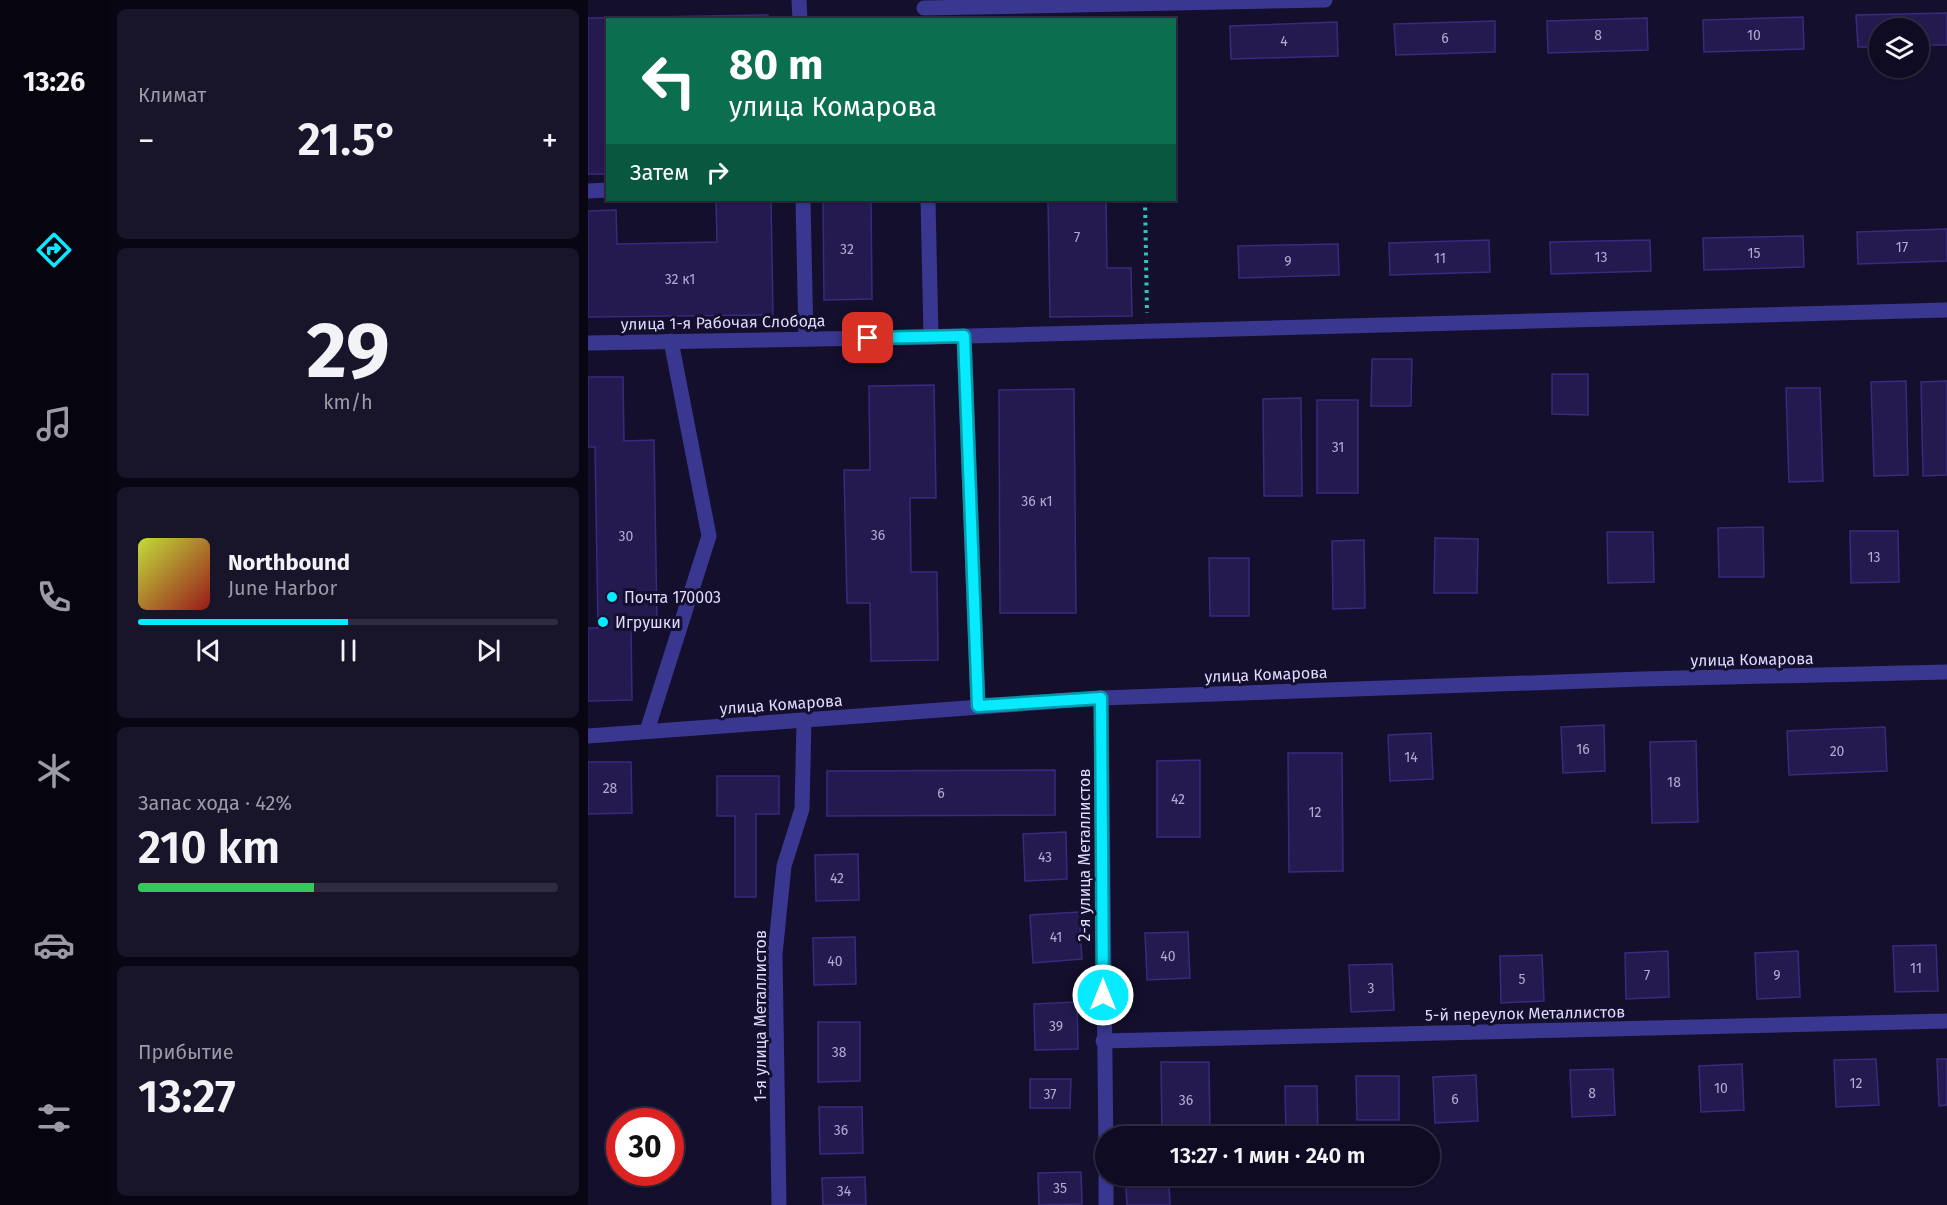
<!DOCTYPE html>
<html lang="ru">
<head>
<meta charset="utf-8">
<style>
  :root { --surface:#0f0b22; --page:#18142a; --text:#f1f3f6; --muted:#9b9ba5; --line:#2f2b40; --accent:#07eaff }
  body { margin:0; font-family:"Fira Sans",sans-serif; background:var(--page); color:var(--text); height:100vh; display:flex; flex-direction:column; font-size:22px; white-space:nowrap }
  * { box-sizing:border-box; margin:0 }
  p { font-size:20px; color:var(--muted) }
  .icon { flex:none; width:33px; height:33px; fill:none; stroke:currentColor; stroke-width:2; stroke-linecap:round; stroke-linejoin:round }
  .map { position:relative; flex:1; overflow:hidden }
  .sheet { display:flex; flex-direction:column; gap:9px; padding:9px; background:#080613; width:480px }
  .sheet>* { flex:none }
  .top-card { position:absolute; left:18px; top:18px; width:570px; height:183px; border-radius:0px; box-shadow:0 2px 4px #0004,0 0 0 2px var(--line); background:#0b6e4f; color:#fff; overflow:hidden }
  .controls { position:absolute; left:1281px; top:18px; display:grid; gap:12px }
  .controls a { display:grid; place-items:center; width:60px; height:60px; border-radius:50%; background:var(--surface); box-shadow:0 2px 4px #0004,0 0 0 2px var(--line); font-size:30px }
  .speed { position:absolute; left:18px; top:1108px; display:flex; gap:12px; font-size:30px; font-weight:700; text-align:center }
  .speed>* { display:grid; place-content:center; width:78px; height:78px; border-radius:50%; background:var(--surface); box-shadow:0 2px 4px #0004,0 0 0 2px var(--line); line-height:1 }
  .speed .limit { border:9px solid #d22; background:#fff; color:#111 }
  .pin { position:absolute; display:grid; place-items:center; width:51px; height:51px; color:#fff; margin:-26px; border-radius:12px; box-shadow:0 3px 9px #0006 }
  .me { position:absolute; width:66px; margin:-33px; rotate:0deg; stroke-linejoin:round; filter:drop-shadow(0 0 4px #0008) }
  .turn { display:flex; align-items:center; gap:21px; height:126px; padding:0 24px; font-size:27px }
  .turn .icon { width:78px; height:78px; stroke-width:2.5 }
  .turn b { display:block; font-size:42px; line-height:51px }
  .then { display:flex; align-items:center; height:57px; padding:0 24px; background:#0003; gap:12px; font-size:22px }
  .big { font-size:45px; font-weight:600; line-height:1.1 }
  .sheet .card { flex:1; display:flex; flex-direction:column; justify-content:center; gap:9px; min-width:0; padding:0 21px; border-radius:9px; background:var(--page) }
  .sheet .dial { align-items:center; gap:0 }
  .dial b { font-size:78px; line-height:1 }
  .song { display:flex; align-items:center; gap:18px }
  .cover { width:72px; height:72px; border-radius:9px; background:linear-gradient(135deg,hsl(70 70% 55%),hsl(0 70% 35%)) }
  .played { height:6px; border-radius:3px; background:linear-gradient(90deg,var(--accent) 50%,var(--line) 50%) }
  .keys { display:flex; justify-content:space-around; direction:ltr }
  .heat { display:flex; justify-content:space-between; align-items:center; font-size:33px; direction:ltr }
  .charge { height:9px; border-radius:4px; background:linear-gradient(90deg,#34c759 42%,var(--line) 0) }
  .trip { position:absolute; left:507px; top:1126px; width:345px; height:60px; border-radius:30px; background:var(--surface); box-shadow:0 2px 4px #0004,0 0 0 2px var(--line); font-weight:600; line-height:60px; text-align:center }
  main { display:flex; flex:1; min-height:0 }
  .tabs { display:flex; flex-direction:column; width:108px; justify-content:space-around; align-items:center; background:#06040e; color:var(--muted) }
  .tabs .icon { width:42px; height:42px }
  .tabs .current { color:var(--accent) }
  .tabs b { font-size:27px; color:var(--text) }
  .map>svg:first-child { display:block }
  .building { fill:#241a4f; stroke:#392a7d; stroke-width:1.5 }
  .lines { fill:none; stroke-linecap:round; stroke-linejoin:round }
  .path { stroke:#26c8bc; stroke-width:4; stroke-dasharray:3 4.5; stroke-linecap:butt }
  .service { stroke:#39378f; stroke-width:15 }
  .minor { stroke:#39378f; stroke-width:15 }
  .route-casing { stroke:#0598a6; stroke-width:15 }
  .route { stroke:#07eaff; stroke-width:10 }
  .poi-dot { fill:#07eaff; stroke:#140f2d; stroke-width:2 }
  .labels { text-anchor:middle; stroke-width:6; stroke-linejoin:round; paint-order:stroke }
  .number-label { font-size:14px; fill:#b0abd3 }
  .street-label { font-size:16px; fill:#dfdbff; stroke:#140f2d }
  .poi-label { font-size:16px; fill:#dfdbff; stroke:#140f2d; text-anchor:start }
</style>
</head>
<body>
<main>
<nav class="tabs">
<b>13:26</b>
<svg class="icon current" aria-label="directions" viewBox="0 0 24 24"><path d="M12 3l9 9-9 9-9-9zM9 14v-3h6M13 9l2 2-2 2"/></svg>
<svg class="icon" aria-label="music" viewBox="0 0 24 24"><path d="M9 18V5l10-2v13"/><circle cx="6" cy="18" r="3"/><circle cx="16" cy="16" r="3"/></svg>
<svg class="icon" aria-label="phone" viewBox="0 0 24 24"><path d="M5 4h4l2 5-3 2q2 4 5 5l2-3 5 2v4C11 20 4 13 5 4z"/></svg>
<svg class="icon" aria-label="climate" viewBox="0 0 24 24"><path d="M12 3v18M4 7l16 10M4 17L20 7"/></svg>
<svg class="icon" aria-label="car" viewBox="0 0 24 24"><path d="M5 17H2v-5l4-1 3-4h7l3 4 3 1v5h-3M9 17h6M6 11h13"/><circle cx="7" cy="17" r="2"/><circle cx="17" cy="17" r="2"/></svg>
<svg class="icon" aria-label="filters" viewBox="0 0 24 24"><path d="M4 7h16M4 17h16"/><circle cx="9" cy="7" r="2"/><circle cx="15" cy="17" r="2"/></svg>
</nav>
<section class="sheet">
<div class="card"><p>Климат</p>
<div class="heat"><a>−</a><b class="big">21.5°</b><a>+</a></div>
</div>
<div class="card dial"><b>29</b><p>km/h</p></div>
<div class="card">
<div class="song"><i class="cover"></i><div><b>Northbound</b><p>June Harbor</p></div></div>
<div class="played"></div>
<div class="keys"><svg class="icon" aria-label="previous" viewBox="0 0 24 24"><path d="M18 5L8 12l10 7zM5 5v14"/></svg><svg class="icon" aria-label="pause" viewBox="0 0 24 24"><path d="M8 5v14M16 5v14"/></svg><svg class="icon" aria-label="next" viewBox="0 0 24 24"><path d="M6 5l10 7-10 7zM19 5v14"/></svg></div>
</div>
<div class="card"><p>Запас хода · 42%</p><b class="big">210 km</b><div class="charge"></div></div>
<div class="card"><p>Прибытие</p><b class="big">13:27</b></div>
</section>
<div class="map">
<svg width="1359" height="1205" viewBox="0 0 1359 1205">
  <rect width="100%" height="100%" fill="#140f2d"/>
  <g class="building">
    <path d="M1359 13V45H1330V28H1292V47H1270L1268 15Z"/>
    <path d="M180 15V20H20V174H0V18Z"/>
    <path d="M1215 17 1216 49 1116 52 1115 20Z"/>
    <path d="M1059 18 1060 50 960 53 959 21Z"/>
    <path d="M907 21V52L808 55 806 24Z"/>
    <path d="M749 22 750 56 643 59 642 26Z"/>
    <path d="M128 200H183L185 315 0 317V211L28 210 29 244 129 242Z"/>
    <path d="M235 200H283L284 299 236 300Z"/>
    <path d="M460 200H518L519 268H543L544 316 462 317Z"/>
    <path d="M1359 229V261L1270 264 1269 232Z"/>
    <path d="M1215 236 1216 267 1116 270 1115 238Z"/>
    <path d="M901 240 902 272 802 275 801 243Z"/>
    <path d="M1062 240 1063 271 963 274 962 242Z"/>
    <path d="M750 244 751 275 651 278 650 246Z"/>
    <path d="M784 359H824L823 406H783Z"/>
    <path d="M964 374H1000V415L964 414Z"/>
    <path d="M0 377H35L36 441 66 440 69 624 43 625 44 700 0 701V628H10L7 447H0Z"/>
    <path d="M1318 381 1320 475 1286 476 1283 382Z"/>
    <path d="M1359 381V475L1335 476 1333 382Z"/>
    <path d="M346 385 348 498H322L323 572H349L350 660 283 661 282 603H259L256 470H282L281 386Z"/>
    <path d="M1198 388H1232L1235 481 1201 482Z"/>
    <path d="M486 389 488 613H412L411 390Z"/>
    <path d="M713 398 714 496H676L675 399Z"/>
    <rect x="729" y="400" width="41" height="93"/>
    <path d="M1175 527 1176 577H1131L1130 528Z"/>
    <path d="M1262 531H1310L1311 582 1263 583Z"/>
    <path d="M1019 532H1065L1066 582 1020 583Z"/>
    <path d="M847 538 890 539 889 593H846Z"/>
    <path d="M776 540 777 608 745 609 744 541Z"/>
    <path d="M621 558H661V616H622Z"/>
    <path d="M1016 725 1017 771 975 773 973 727Z"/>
    <path d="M1297 727 1299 771 1201 775 1199 731Z"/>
    <path d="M843 733 845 779 802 781 800 735Z"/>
    <path d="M1108 741 1110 822 1064 823 1062 742Z"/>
    <path d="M700 753H754L755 871 701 872Z"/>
    <path d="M612 760V837H569V761Z"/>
    <path d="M0 762H43L44 813 0 814Z"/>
    <path d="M467 770V815L239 816V771Z"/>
    <path d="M129 776H191V814H168V897H147V816H129Z"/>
    <path d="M478 832 479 879 437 881 435 834Z"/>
    <path d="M270 854 271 900 228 901 227 855Z"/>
    <path d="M491 912 494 959 445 963 442 915Z"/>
    <path d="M600 932 602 978 559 980 557 933Z"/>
    <path d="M267 937 268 984 226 985 225 938Z"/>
    <path d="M1348 945 1350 991 1307 992 1305 946Z"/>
    <path d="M1080 951 1081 997 1038 999 1037 953Z"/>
    <path d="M1210 951 1212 997 1169 999 1167 953Z"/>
    <path d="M954 955 956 1001 913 1003 912 956Z"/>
    <path d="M804 964 806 1010 763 1012 761 965Z"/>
    <path d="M489 1002 490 1049 447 1050 446 1004Z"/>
    <path d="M230 1022H272V1081L230 1082Z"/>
    <path d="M1288 1059 1291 1105 1248 1107 1246 1060Z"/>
    <path d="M1349 1059H1359V1105L1351 1106Z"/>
    <path d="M573 1062H621L622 1137H574Z"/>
    <path d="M1154 1064 1156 1110 1113 1112 1111 1066Z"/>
    <path d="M1025 1069 1027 1115 984 1117 982 1070Z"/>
    <path d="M888 1075 890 1121 847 1123 845 1077Z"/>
    <path d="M768 1076H811V1120H769Z"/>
    <path d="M442 1079H483L482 1108H442Z"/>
    <path d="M697 1086H729L730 1137H698Z"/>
    <path d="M231 1107H274L275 1153 232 1154Z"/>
    <path d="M493 1172 494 1204 451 1205 450 1173Z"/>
    <path d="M277 1177 278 1205H235L234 1178Z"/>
    <path d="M581 1185 582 1205H539L538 1186Z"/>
  </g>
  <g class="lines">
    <path class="path" d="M557 200 559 313"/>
    <g class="service">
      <path d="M211 0 212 20"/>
      <path d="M0 191 20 190"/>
      <path d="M215 200 218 339"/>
      <path d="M340 200 343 337"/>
      <path d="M376 336 390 706"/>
      <path d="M59 731 121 536 83 341"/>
    </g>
    <g class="minor">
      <path d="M336 8 737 0"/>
      <path d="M0 343 343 337 1359 310"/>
      <path d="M513 698 518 1154"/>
      <path d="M0 736 513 698 1054 679 1359 672"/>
      <path d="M515 1041 1359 1021"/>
      <path d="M518 1176V1205"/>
      <path d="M191 1205 187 954 196 866 214 809 216 721"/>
    </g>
  </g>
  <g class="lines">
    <g class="route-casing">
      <path id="route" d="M280 338 376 336 390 706 513 698 515 995"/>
    </g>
    <use href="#route" class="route"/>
  </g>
  <g class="poi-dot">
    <circle cx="24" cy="597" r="6"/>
    <circle cx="15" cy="622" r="6"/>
  </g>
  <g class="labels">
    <g class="number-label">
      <text x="1010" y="40">8</text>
      <text x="1166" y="40">10</text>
      <text x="857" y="43">6</text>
      <text x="696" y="46">4</text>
      <text x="489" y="242">7</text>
      <text x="1314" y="252">17</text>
      <text x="259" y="254">32</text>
      <text x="1166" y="258">15</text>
      <text x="1013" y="262">13</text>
      <text x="852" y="263">11</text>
      <text x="700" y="266">9</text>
      <text x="92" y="284">32 к1</text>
      <text x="750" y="452">31</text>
      <text x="449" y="506">36 к1</text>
      <text x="290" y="540">36</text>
      <text x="38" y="541">30</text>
      <text x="1286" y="562">13</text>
      <text x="995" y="754">16</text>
      <text x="1249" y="756">20</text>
      <text x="823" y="762">14</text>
      <text x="1086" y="787">18</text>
      <text x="22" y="793">28</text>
      <text x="353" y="798">6</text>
      <text x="590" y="804">42</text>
      <text x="727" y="817">12</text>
      <text x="457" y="862">43</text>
      <text x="249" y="883">42</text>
      <text x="468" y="942">41</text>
      <text x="580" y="961">40</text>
      <text x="247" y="966">40</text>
      <text x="1328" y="973">11</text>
      <text x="1059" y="980">7</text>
      <text x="1189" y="980">9</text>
      <text x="934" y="984">5</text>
      <text x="783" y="993">3</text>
      <text x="468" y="1031">39</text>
      <text x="251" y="1057">38</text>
      <text x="1268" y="1088">12</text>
      <text x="1133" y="1093">10</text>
      <text x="1004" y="1098">8</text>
      <text x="462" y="1099">37</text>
      <text x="867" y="1104">6</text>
      <text x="598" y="1105">36</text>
      <text x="253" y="1135">36</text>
      <text x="472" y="1193">35</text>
      <text x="256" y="1196">34</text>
    </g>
    <g class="street-label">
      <text transform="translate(135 322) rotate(-1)" y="6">улица 1-я Рабочая Слобода</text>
      <text transform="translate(1164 659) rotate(-1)" y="6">улица Комарова</text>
      <text transform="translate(678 674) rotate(-2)" y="6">улица Комарова</text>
      <text transform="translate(193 704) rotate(-4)" y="6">улица Комарова</text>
      <text transform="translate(496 855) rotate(-90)" y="6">2-я улица Металлистов</text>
      <text transform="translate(937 1013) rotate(-1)" y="6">5-й переулок Металлистов</text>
      <text transform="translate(172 1016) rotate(-90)" y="6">1-я улица Металлистов</text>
    </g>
    <g class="poi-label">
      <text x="36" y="603">Почта 170003</text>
      <text x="27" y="628">Игрушки</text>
    </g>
  </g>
</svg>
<div class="controls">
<a><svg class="icon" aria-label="layers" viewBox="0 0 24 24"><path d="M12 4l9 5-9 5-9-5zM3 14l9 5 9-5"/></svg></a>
</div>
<div class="speed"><div class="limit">30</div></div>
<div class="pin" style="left:280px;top:338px;background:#d93025"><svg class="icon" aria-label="arrive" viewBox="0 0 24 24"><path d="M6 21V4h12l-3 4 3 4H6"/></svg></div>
<svg class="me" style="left:515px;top:995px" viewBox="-20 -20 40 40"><circle r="17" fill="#07eaff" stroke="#fff" stroke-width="3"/><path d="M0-11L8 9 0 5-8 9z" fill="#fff"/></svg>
<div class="trip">13:27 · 1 мин · 240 m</div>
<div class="top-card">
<div class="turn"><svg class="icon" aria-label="left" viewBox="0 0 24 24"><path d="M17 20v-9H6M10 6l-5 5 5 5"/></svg><div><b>80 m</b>улица Комарова</div></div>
<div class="then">Затем<svg class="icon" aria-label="right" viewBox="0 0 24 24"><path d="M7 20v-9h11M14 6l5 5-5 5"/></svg></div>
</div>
</div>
</main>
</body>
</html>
